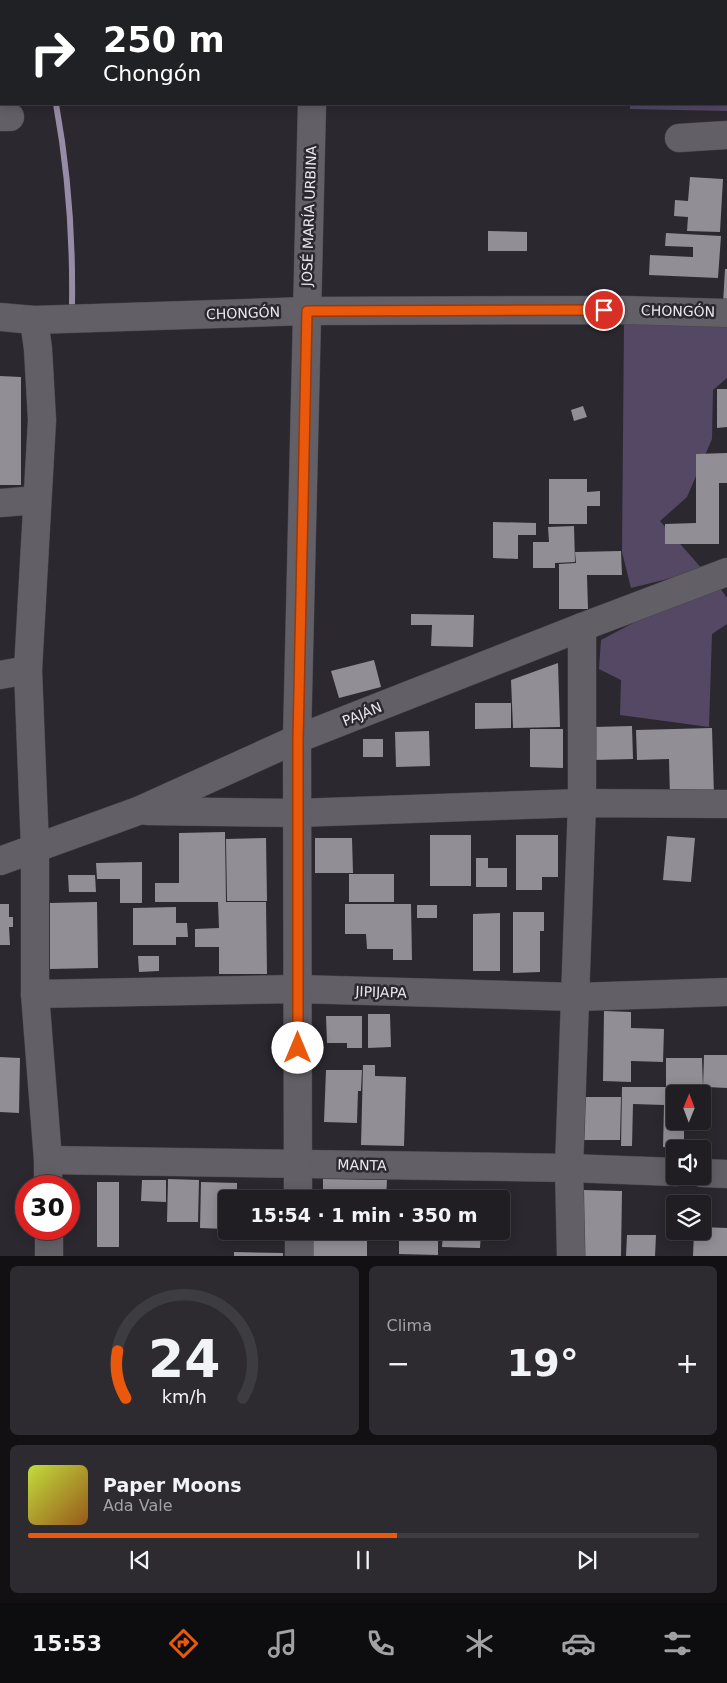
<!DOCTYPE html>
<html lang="es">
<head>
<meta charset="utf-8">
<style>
  :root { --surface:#201e23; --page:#2d2b30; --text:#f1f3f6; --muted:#a2a2a6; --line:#3d3c41; --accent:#ea580c }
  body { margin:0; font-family:"DejaVu Sans",sans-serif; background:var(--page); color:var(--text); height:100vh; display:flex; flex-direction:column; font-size:19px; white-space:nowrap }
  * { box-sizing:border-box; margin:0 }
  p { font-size:16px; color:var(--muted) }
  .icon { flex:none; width:28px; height:28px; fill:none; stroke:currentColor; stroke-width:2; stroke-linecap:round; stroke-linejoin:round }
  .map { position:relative; height:1256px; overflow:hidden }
  .sheet { display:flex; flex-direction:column; gap:10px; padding:10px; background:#121013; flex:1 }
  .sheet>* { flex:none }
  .guide { position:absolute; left:0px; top:0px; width:728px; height:105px; box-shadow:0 2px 12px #0003,0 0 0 1px var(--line); background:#202124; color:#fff; overflow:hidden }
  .needle { width:32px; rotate:1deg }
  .tools { position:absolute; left:666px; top:1085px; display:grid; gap:10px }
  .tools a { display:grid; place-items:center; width:45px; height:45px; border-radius:5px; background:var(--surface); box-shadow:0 2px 12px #0003,0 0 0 1px var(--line); font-size:25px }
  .speed { position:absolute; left:15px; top:1175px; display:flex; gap:10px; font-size:25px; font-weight:700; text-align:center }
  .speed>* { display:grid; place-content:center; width:65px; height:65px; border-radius:50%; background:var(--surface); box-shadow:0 2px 12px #0003,0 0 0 1px var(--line); line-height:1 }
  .speed .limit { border:8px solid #d22; background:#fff; color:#111 }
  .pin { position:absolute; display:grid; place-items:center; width:42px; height:42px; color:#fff; margin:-21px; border:2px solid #fff; border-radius:50%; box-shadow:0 1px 5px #0007 }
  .me { position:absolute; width:55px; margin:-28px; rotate:0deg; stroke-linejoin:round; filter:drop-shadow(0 0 4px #0008) }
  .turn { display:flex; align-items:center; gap:18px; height:105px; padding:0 20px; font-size:22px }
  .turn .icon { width:65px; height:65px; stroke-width:2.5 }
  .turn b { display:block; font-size:35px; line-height:42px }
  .big { font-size:38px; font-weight:600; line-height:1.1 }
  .sheet .widget { flex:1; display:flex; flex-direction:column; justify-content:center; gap:8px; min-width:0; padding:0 18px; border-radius:8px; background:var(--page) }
  .sheet .dial { align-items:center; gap:0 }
  .dial svg { height:130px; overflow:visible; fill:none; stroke:var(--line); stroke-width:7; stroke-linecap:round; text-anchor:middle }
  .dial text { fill:var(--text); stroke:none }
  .song { display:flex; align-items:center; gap:15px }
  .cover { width:60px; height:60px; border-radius:8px; background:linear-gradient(135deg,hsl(70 70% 55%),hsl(30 70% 35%)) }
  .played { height:5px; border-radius:2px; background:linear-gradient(90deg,var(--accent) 55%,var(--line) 55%) }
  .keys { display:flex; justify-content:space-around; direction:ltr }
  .heat { display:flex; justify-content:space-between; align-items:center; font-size:28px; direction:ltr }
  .sheet .tiles { flex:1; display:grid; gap:10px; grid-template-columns:1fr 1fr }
  .widget:last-child { grid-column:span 2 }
  .trip { position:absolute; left:218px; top:1190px; width:292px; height:50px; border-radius:5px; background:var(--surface); box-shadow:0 2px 12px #0003,0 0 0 1px var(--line); font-weight:600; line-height:50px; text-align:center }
  .menu { display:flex; height:80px; justify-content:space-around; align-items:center; background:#0d0c0e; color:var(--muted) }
  .menu .icon { width:35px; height:35px }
  .menu .current { color:var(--accent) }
  .menu b { font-size:22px; color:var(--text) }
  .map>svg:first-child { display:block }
  .green { fill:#544865 }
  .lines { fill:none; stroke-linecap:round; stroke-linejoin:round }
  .stream { stroke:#978ca5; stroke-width:6 }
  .building { fill:#918e96; fill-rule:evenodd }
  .minor-casing { stroke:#47454a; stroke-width:29 }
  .minor { stroke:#625f67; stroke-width:28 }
  .route-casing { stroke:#983908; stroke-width:12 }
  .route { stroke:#ea580c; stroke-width:9 }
  .labels { text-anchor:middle; stroke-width:5; stroke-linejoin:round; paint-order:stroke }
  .street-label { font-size:14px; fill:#e9e8ec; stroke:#2b282f }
</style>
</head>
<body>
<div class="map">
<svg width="727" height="1256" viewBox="0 0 727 1256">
  <rect width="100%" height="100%" fill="#2b282f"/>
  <g class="green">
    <path d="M634 0H727V111L630 109V104H726V1H634Z"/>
    <path d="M624 322 727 323V378L713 390 712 439 687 497 660 521 703 570 631 588 622 552Z"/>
    <path d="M720 588 727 598V624L712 634 709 727 620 715 621 680 599 669 601 640 686 595Z"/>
  </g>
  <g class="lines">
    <g class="stream">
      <path d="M50 1V0"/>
      <path d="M56 104C68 170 73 238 72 305"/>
    </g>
  </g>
  <g class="building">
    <path d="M690 177 723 179 720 232 687 231 688 217 674 216 675 200 688 201Z"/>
    <path d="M488 231 527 232V251H488Z"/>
    <path d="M666 233 721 236 718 278 649 275 650 255 693 257V247L665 246Z"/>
    <path d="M725 269H727V304H723Z"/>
    <path d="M0 376 21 377V485H0Z"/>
    <path d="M717 389H727V427L717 428Z"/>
    <path d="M583 406 587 417 574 421 571 410Z"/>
    <path d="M727 453V483H719V544H665V524L696 523V454Z"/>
    <path d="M549 479H587V492L600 491V506H587V524H549Z"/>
    <path d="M493 522 536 523V535H518V559L493 558Z"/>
    <path d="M574 526 575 562 555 563V568H533V542H549L548 527Z"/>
    <path d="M621 551 622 575H587L588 609H559V564L576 563 575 552Z"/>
    <path d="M411 614 474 615 473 647 431 646 432 625H411Z"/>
    <path d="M374 660 381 687 339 698 331 671Z"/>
    <path d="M558 663 560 727 513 728 511 680Z"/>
    <path d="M475 703H511V728L475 729Z"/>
    <path d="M632 726 633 759 594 760 593 727Z"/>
    <path d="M712 728 714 796 670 797 669 759 637 760 636 730Z"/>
    <path d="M530 729H563V768L530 767Z"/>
    <path d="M429 731 430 766 396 767 395 732Z"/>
    <rect x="363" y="739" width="20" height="18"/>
    <path d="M225 832 226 902H266L267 974H219V947H195V929L219 928 218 902H155V883H179V833Z"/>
    <rect x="430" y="835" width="41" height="51"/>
    <path d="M516 835H558V877H542V890H516Z"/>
    <path d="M667 836 695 838 691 882 663 880Z"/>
    <path d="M266 838 267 901H227L226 839Z"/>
    <path d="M315 838H352L353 873H315Z"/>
    <path d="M476 858H488V868H507V887H476Z"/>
    <path d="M142 862V903H120V879H97L96 863Z"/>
    <rect x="349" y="874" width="45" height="28"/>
    <path d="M68 875H95L96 892H69Z"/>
    <path d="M97 902 98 968 50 969V903Z"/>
    <path d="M0 904H9V917H13V927H9L10 945H0Z"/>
    <path d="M345 904H411L412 960H393V949H367L366 934H345Z"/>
    <rect x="417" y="905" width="20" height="13"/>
    <path d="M176 907V923H187L188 937H176V945H133V908Z"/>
    <path d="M513 912H544V931H540V972L513 973Z"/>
    <path d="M500 913V971H473V914Z"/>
    <path d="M138 956H159V971L139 972Z"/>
    <path d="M604 1011 631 1012V1028L664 1029 663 1062 631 1061V1082L603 1081Z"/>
    <path d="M368 1014H390L391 1047 368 1048Z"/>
    <path d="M326 1016H362V1048H347V1043H327Z"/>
    <path d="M704 1055H727V1088L706 1087V1127H684V1147H663L664 1105 633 1104 632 1146H621L622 1087H666V1058H702L703 1088ZM675 1094H702V1121H675Z"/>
    <path d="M0 1057 20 1058 19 1113 0 1112Z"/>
    <path d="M363 1065H375V1076L406 1077 404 1146 361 1145Z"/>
    <path d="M326 1070H362L361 1091H358L357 1123 324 1122Z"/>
    <path d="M585 1097H621L620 1140H584Z"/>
    <path d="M168 1179 199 1180 198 1222H167Z"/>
    <path d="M323 1179 387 1180 386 1199H323Z"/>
    <path d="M142 1180H166V1202L141 1201Z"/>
    <rect x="97" y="1182" width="22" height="65"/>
    <path d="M201 1182 237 1183V1199H226V1229L200 1228Z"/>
    <path d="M583 1190 622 1191 621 1256H582Z"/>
    <path d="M702 1227 727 1228V1256H693L694 1231H702Z"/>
    <rect x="311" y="1231" width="56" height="25"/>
    <path d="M399 1231H438V1255L399 1254Z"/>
    <path d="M443 1231H481L480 1248 442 1247Z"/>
    <path d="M627 1235H656L655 1256H626Z"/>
    <path d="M234 1252 283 1253V1256H234Z"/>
  </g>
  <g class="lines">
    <g class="minor-casing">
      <g id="minor">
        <path d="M313 1V0"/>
        <path d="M0 117H10"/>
        <path d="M679 138 727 135"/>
        <path d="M0 317 34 320 307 311 623 310 727 313"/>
        <path d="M34 320 38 349 42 420 28 670 35 848V994L48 1160V1186"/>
        <path d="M0 503 37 500"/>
        <path d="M0 675 28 670"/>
        <path d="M147 811 297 813 582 803 727 804"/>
        <path d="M0 861 138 811 297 739 582 627 727 572"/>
        <path d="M35 994 298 989 576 997 727 992"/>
        <path d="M48 1160 569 1168 675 1172"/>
        <path d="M702 1173 727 1174"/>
        <path d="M298 1199 297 739 312 104"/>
        <path d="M49 1229V1256"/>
        <path d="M299 1231V1256"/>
        <path d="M571 1256 569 1168 582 803V627"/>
      </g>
    </g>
    <use href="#minor" class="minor"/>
  </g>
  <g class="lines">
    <g class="route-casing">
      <path id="route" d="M298 1048V740L307 311 604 310"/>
    </g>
    <use href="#route" class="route"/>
  </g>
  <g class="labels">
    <g class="street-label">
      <text transform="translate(309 216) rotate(-88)" y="5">JOSÉ MARÍA URBINA</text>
      <text transform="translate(678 311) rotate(1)" y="5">CHONGÓN</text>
      <text transform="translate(243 313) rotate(-2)" y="5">CHONGÓN</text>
      <text transform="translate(362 714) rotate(-22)" y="5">PAJÁN</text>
      <text transform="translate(381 992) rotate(2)" y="5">JIPIJAPA</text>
      <text transform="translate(362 1165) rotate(1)" y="5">MANTA</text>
    </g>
  </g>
</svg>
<div class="tools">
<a><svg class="needle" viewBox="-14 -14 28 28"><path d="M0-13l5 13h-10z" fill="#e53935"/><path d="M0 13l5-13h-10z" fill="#a2a2a6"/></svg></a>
<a><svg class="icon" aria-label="sound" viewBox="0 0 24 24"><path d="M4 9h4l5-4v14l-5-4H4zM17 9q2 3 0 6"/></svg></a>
<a><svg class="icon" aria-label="layers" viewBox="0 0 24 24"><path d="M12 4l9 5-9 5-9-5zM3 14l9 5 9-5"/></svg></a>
</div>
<div class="speed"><div class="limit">30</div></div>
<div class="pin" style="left:604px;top:310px;background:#d93025"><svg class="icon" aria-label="arrive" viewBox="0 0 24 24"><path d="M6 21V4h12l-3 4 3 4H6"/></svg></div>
<svg class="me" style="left:298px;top:1048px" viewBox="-20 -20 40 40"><circle r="19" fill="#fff"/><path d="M0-13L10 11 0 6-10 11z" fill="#ea580c"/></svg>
<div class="trip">15:54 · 1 min · 350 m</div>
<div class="guide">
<div class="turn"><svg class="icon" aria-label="right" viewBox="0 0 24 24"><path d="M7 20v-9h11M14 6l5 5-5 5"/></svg><div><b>250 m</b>Chongón</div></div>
</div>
</div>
<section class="sheet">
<div class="tiles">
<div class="widget dial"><svg viewBox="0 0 100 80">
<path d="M14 69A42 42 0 1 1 86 69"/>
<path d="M14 69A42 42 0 0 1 9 40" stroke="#ea580c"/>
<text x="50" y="56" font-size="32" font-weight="700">24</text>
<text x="50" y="72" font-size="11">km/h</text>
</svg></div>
<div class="widget"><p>Clima</p>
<div class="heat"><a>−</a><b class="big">19°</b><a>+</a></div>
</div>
<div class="widget">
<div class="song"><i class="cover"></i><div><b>Paper Moons</b><p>Ada Vale</p></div></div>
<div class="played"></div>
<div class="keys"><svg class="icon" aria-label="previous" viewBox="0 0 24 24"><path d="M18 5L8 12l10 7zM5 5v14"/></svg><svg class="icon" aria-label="pause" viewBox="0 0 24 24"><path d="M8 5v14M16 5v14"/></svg><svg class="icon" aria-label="next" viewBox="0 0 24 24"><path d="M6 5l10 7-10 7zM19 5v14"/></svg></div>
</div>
</div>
</section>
<nav class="menu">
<b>15:53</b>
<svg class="icon current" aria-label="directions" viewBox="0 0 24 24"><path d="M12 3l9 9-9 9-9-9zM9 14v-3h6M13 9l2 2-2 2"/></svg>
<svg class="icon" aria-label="music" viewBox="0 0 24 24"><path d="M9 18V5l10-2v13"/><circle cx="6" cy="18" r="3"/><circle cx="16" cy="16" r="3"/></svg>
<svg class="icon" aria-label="phone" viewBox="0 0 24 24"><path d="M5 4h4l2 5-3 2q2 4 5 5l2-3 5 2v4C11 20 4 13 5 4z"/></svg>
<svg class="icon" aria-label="climate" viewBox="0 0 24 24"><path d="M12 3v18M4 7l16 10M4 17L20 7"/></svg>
<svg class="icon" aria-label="car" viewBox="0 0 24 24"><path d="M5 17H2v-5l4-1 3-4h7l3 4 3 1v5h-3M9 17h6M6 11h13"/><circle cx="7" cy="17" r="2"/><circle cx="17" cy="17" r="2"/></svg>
<svg class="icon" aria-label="filters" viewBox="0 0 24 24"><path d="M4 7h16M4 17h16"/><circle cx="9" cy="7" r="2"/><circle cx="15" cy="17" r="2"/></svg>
</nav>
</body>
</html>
